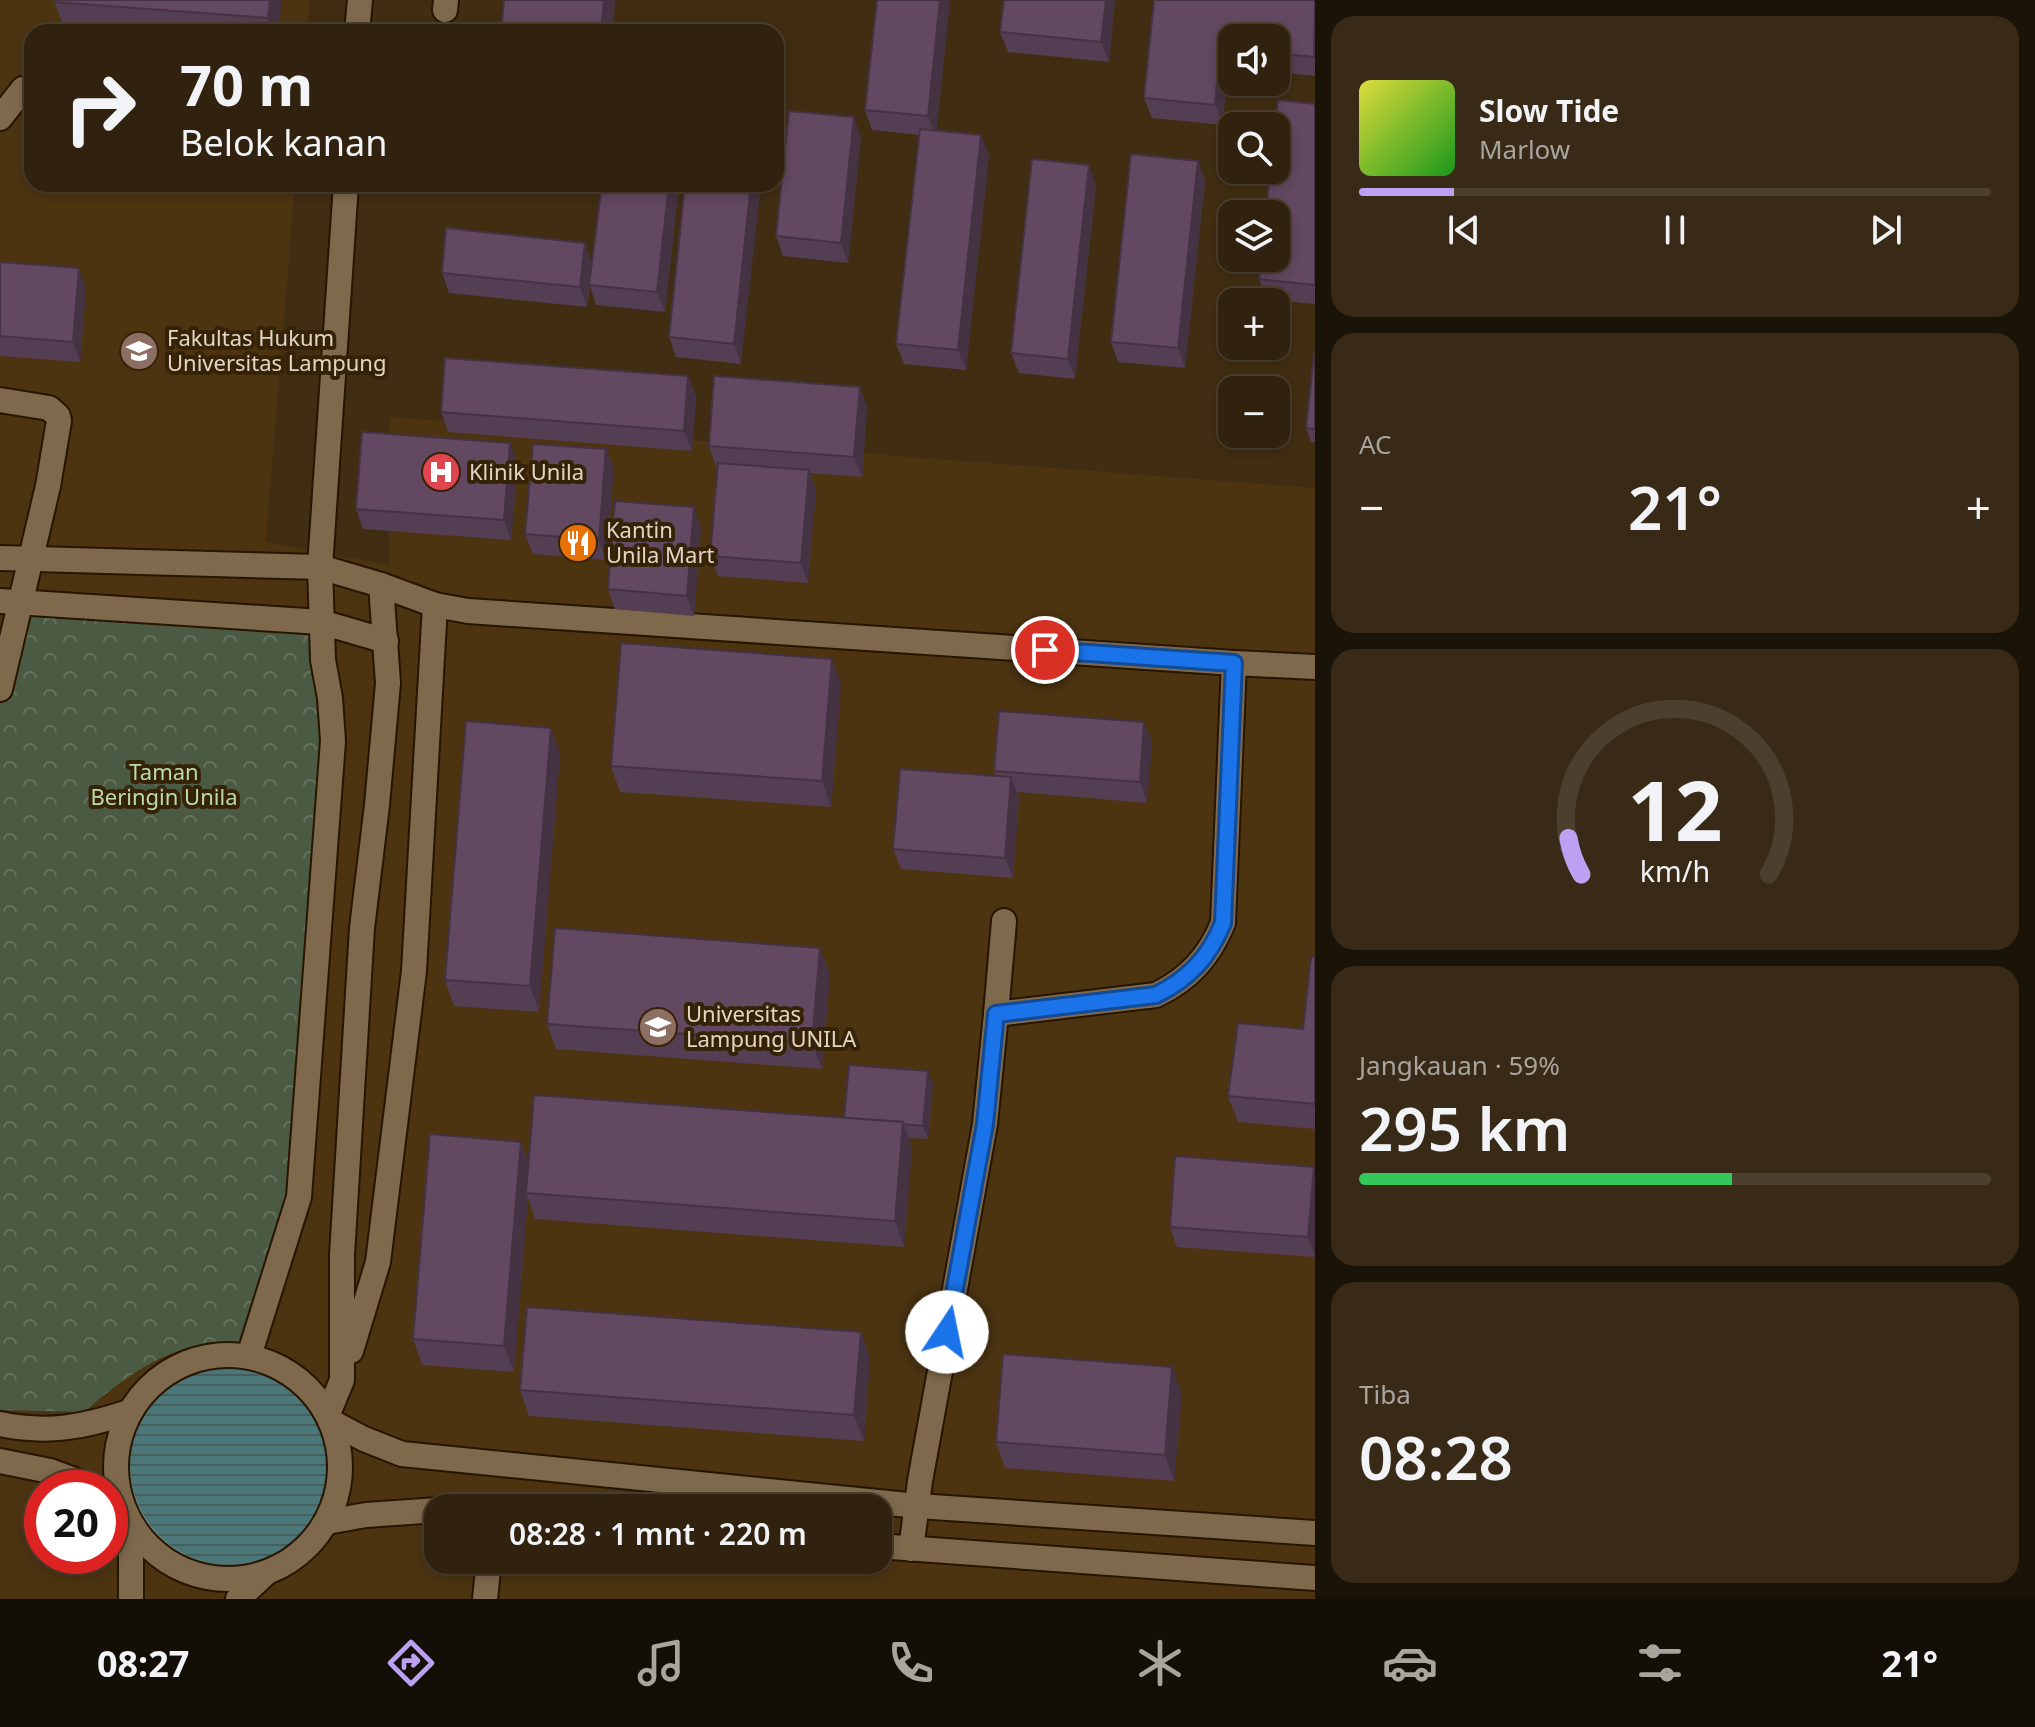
<!DOCTYPE html>
<html lang="id">
<head>
<meta charset="utf-8">
<style>
  :root { --surface:#30220e; --page:#382a17; --text:#f1f3f6; --muted:#a8a49e; --line:#4b3f2e; --accent:#bca0f2 }
  body { margin:0; font-family:"Noto Sans",sans-serif; background:var(--page); color:var(--text); height:100vh; display:flex; flex-direction:column; font-size:30px; white-space:nowrap }
  * { box-sizing:border-box; margin:0 }
  p { font-size:26px; color:var(--muted) }
  .icon { flex:none; width:44px; height:44px; fill:none; stroke:currentColor; stroke-width:2; stroke-linecap:round; stroke-linejoin:round }
  .map { position:relative; flex:1; overflow:hidden }
  .sheet { display:flex; flex-direction:column; gap:16px; padding:16px; background:#1a1308; width:720px }
  .sheet>* { flex:none }
  .top-card { position:absolute; left:24px; top:24px; width:760px; height:168px; border-radius:24px; box-shadow:0 4px 12px #0003,0 0 0 2px var(--line); background:#30220e; color:var(--text); overflow:hidden }
  .fabs { position:absolute; left:1218px; top:24px; display:grid; gap:16px }
  .fabs a { display:grid; place-items:center; width:72px; height:72px; border-radius:16px; background:var(--surface); box-shadow:0 4px 12px #0003,0 0 0 2px var(--line); font-size:40px }
  .speed { position:absolute; left:24px; top:1470px; display:flex; gap:16px; font-size:40px; font-weight:700; text-align:center }
  .speed>* { display:grid; place-content:center; width:104px; height:104px; border-radius:50%; background:var(--surface); box-shadow:0 4px 12px #0003,0 0 0 2px var(--line); line-height:1 }
  .speed .limit { border:12px solid #d22; background:#fff; color:#111 }
  .pin { position:absolute; display:grid; place-items:center; width:68px; height:68px; color:#fff; margin:-34px; border:4px solid #fff; border-radius:50%; box-shadow:0 2px 8px #0007 }
  .me { position:absolute; width:88px; margin:-44px; rotate:11deg; stroke-linejoin:round; filter:drop-shadow(0 0 6px #0008) }
  .turn { display:flex; align-items:center; gap:28px; height:168px; padding:0 24px; font-size:36px }
  .turn .icon { width:104px; height:104px; stroke-width:2.5 }
  .turn b { display:block; font-size:56px; line-height:68px }
  .big { font-size:60px; font-weight:600; line-height:1.1 }
  .sheet .widget { flex:1; display:flex; flex-direction:column; justify-content:center; gap:12px; min-width:0; padding:0 28px; border-radius:24px; background:var(--page) }
  .sheet .dial { align-items:center; gap:0 }
  .dial svg { height:208px; overflow:visible; fill:none; stroke:var(--line); stroke-width:7; stroke-linecap:round; text-anchor:middle }
  .dial text { fill:var(--text); stroke:none }
  .song { display:flex; align-items:center; gap:24px }
  .cover { width:96px; height:96px; border-radius:12px; background:linear-gradient(135deg,hsl(60 70% 55%),hsl(120 70% 35%)) }
  .played { height:8px; border-radius:4px; background:linear-gradient(90deg,var(--accent) 15%,var(--line) 15%) }
  .keys { display:flex; justify-content:space-around; direction:ltr }
  .heat { display:flex; justify-content:space-between; align-items:center; font-size:44px; direction:ltr }
  .charge { height:12px; border-radius:6px; background:linear-gradient(90deg,#34c759 59%,var(--line) 0) }
  .trip { position:absolute; left:424px; top:1494px; width:468px; height:80px; border-radius:24px; background:var(--surface); box-shadow:0 4px 12px #0003,0 0 0 2px var(--line); font-weight:600; line-height:80px; text-align:center }
  .dock { display:flex; height:128px; justify-content:space-around; align-items:center; background:#130e06; color:var(--muted) }
  .dock .icon { width:56px; height:56px }
  .dock .selected { color:var(--accent) }
  .dock b { font-size:36px; color:var(--text) }
  main { display:flex; flex:1; min-height:0 }
  .map>svg:first-child { display:block }
  .built { fill:#4c3411; fill-rule:evenodd }
  .forest { fill:url(#forest-crowns) }
  .water { fill:url(#water-rules); stroke:#78938f; stroke-width:2 }
  .lines { fill:none; stroke-linecap:round; stroke-linejoin:round }
  .minor-casing { stroke:#271500; stroke-width:28 }
  .minor { stroke:#7f694d; stroke-width:24 }
  .wall { fill:#543e53 }
  .shaded-wall { fill:#453243 }
  .building { fill:#624860; stroke:#453243; stroke-width:2 }
  .route-casing { stroke:#114b97; stroke-width:20 }
  .route { stroke:#1a73e8; stroke-width:14 }
  .labels { text-anchor:middle; stroke-width:8; stroke-linejoin:round; paint-order:stroke }
  .poi-label { font-size:22px; fill:#e1d5c5; stroke:#362307; text-anchor:start }
  .park-label { font-size:22px; fill:#bbdba7; stroke:#362307 }
</style>
</head>
<body>
<main>
<div class="map">
<svg width="1315" height="1599" viewBox="0 0 1315 1599">
  <defs>
    <pattern id="forest-crowns" width="20" height="18" patternUnits="userSpaceOnUse" patternTransform="scale(2)"><rect width="20" height="18" fill="#4b5a42"/><path d="M2 6a3 3 0 1 1 6 0M12 15a3 3 0 1 1 6 0" fill="none" stroke="#65715c"/></pattern>
    <pattern id="water-rules" width="6" height="5" patternUnits="userSpaceOnUse" patternTransform="scale(2)"><rect width="6" height="5" fill="#4b7778"/><path d="M0 2.5h6" fill="none" stroke="#485e5d"/></pattern>
  </defs>
  <rect width="100%" height="100%" fill="#402d12"/>
  <path class="built" d="M0 0H310L307 32H32V184H295L266 542 389 565V417L1315 488V1599H0ZM42 1488H110V1556H42ZM438 1508H878V1560H438Z"/>
  <path class="forest" d="M19 611 298 626 314 639 327 698 297 1193 250 1342C235 1343 220 1342 205 1344 158 1352 120 1381 84 1412L0 1410V694Z"/>
  <circle class="water" cx="230" cy="1465" r="101"/>
  <g class="lines">
    <g class="minor-casing">
      <g id="minor">
        <path d="M445 10 446 0"/>
        <path d="M357 32 360 0"/>
        <path d="M0 118 23 89"/>
        <path d="M0 400 49 408 58 416 59 421 48 486 0 689"/>
        <path d="M0 558 320 567 381 585 388 683 377 805 362 928 342 1255V1380L328 1414"/>
        <path d="M381 585 435 605 468 611 1234 663"/>
        <path d="M0 601 321 622 386 641"/>
        <path d="M996 1014 1004 921"/>
        <path d="M351 1351 378 1262 414 971 435 605"/>
        <circle cx="228" cy="1467" r="112"/>
        <path d="M249 1356 299 1197 333 741 330 698 323 660 320 567 346 184"/>
        <path d="M332 1422 364 1439 402 1454 918 1506 1315 1533"/>
        <path d="M0 1424C48 1434 84 1427 129 1412"/>
        <path d="M0 1461 50 1471 96 1488"/>
        <path d="M327 1522 366 1515 438 1510"/>
        <path d="M878 1546 1315 1578"/>
        <path d="M911 1549 920 1481 985 1124 996 1014 1156 995C1189 979 1209 957 1223 923L1234 663 1315 667"/>
        <path d="M131 1599V1527"/>
        <path d="M238 1599 264 1575"/>
        <path d="M485 1599 489 1560"/>
      </g>
    </g>
    <use href="#minor" class="minor"/>
  </g>
  <g class="wall">
    <path d="M54 0H281L279 32H121L64 28Z"/>
    <path d="M950 0 936 131 981 135 989 155 966 370 904 364 896 344 919 135 872 130 865 110Z"/>
    <path d="M1115 0 1109 62 1008 52 1000 32Z"/>
    <path d="M1154 0H1315V76L1276 72V38H1232V68L1227 67 1223 125 1152 118 1144 98Z"/>
    <path d="M1315 104V304L1266 299 1259 279Z"/>
    <path d="M861 138 848 263 783 256 776 236Z"/>
    <path d="M1198 161 1205 181 1185 368 1118 362 1111 342Z"/>
    <path d="M502 184H679L665 312 596 305 590 286 587 307 449 293 442 273 585 243 592 263 601 193Z"/>
    <path d="M685 184 741 364 676 357 669 337Z"/>
    <path d="M1096 185 1075 379 1019 373 1011 353Z"/>
    <path d="M0 262 86 288 80 362 0 356Z"/>
    <path d="M1315 355V442H1311L1306 428Z"/>
    <path d="M860 387 867 408 862 477 810 473 816 490 808 583 718 576 710 556 718 466H716L709 446Z"/>
    <path d="M696 396 692 451 448 432 441 412Z"/>
    <path d="M606 449 614 469 606 560 533 554 525 534Z"/>
    <path d="M518 463 511 540 363 529 356 509Z"/>
    <path d="M694 507 701 528 694 616 615 609 608 589Z"/>
    <path d="M832 659 841 685 831 807 620 792 611 766Z"/>
    <path d="M1144 722 1152 742 1147 803 1017 792 1019 798 1013 878 901 869 893 849 996 776 994 771Z"/>
    <path d="M551 728 560 754 539 1012 454 1006 445 980Z"/>
    <path d="M1315 957V1129L1238 1122 1228 1096 1303 1029Z"/>
    <path d="M830 974 822 1069 556 1049 547 1024Z"/>
    <path d="M933 1084 928 1139 908 1138 912 1148 904 1247 535 1219 528 1198 514 1372 422 1365 413 1339 521 1142 528 1162 844 1118Z"/>
    <path d="M1315 1171V1257L1177 1247 1170 1227Z"/>
    <path d="M861 1332 870 1358 864 1441 529 1416 520 1390Z"/>
    <path d="M1182 1393 1174 1481 1005 1468 996 1442Z"/>
  </g>
  <g class="shaded-wall">
    <path d="M270 0H281L279 32H273L268 18Z"/>
    <path d="M604 0H615L613 32H601Z"/>
    <path d="M940 0H950L936 136 928 116Z"/>
    <path d="M1106 0H1115L1109 62 1101 42Z"/>
    <path d="M1220 47 1227 67 1223 125 1215 105Z"/>
    <path d="M854 117 861 138 848 263 841 243Z"/>
    <path d="M981 135 989 155 966 370 958 350Z"/>
    <path d="M1198 161 1205 181 1185 368 1178 348Z"/>
    <path d="M1089 165 1096 185 1075 379 1068 359Z"/>
    <path d="M669 184H679L665 312 657 292Z"/>
    <path d="M751 184H761L741 364 734 344Z"/>
    <path d="M585 243 592 263 587 307 580 287Z"/>
    <path d="M79 268 86 288 80 362 73 342Z"/>
    <path d="M688 376 696 396 692 451 684 431Z"/>
    <path d="M860 387 867 408 862 477 854 457Z"/>
    <path d="M510 443 518 463 511 540 504 520Z"/>
    <path d="M606 449 614 469 606 560 599 540Z"/>
    <path d="M809 470 816 490 808 583 801 563Z"/>
    <path d="M694 507 701 528 694 616 687 596Z"/>
    <path d="M832 659 841 685 831 807 822 781Z"/>
    <path d="M1144 722 1152 742 1147 803 1140 782Z"/>
    <path d="M551 728 560 754 539 1012 530 986Z"/>
    <path d="M1011 777 1019 798 1013 878 1005 858Z"/>
    <path d="M820 948 830 974 822 1069 812 1043Z"/>
    <path d="M928 1071 933 1084 928 1139 923 1126Z"/>
    <path d="M903 1122 912 1148 904 1247 895 1221Z"/>
    <path d="M521 1142 530 1168 526 1193 528 1198 514 1372 504 1346Z"/>
    <path d="M1314 1167 1315 1171V1256L1308 1237Z"/>
    <path d="M861 1332 870 1358 864 1441 854 1415Z"/>
    <path d="M1172 1367 1182 1393 1174 1481 1165 1455Z"/>
  </g>
  <g class="building">
    <path d="M54 0H270L268 18 54 2Z"/>
    <path d="M504 0H604L601 32H501Z"/>
    <path d="M877 0H940L928 116 865 110Z"/>
    <path d="M1004 0H1106L1101 42 1000 32Z"/>
    <path d="M1154 0H1315L1314 57 1276 53V38H1232V48L1220 47 1215 105 1144 98Z"/>
    <path d="M1278 100 1315 104V285L1259 279 1261 258H1276V214H1266L1270 170H1276L1275 126Z"/>
    <path d="M789 111 854 117 841 243 776 236Z"/>
    <path d="M920 129 981 135 958 350 896 344Z"/>
    <path d="M1131 154 1198 161 1178 348 1111 342Z"/>
    <path d="M1032 159 1089 165 1068 359 1011 353Z"/>
    <path d="M602 184H669L657 292 589 285Z"/>
    <path d="M685 184H751L734 344 669 337Z"/>
    <path d="M446 228 585 243 580 287 442 273Z"/>
    <path d="M0 262 79 268 73 342 0 336Z"/>
    <path d="M1314 354 1315 355V429L1306 428Z"/>
    <path d="M445 358 688 376 684 431 441 412Z"/>
    <path d="M714 376 860 387 854 457 709 446Z"/>
    <path d="M362 432 510 443 504 520 356 509Z"/>
    <path d="M533 444 606 449 599 540 525 534Z"/>
    <path d="M718 463 809 470 801 563 710 556Z"/>
    <path d="M615 501 694 507 687 596 608 589Z"/>
    <path d="M621 643 832 659 822 781 611 766Z"/>
    <path d="M999 711 1144 722 1140 782 994 771Z"/>
    <path d="M466 721 551 728 530 986 445 980Z"/>
    <path d="M900 769 1011 777 1005 858 893 849Z"/>
    <path d="M555 928 820 948 812 1043 547 1024Z"/>
    <path d="M1311 957H1315V1104L1228 1096 1238 1023 1303 1029Z"/>
    <path d="M849 1065 928 1071 923 1126 903 1124V1122L844 1118Z"/>
    <path d="M534 1095 903 1122 895 1221 526 1193Z"/>
    <path d="M430 1134 521 1142 504 1346 413 1339Z"/>
    <path d="M1175 1156 1314 1167 1308 1237 1170 1227Z"/>
    <path d="M527 1307 861 1332 854 1415 520 1390Z"/>
    <path d="M1003 1354 1172 1367 1165 1455 996 1442Z"/>
  </g>
  <g class="lines">
    <g class="route-casing">
      <path id="route" d="M947 1332 985 1124 996 1014 1156 995C1190 978 1209 957 1223 923L1234 663 1045 650"/>
    </g>
    <use href="#route" class="route"/>
  </g>
  <defs>
    <g id="university-disc" transform="scale(2)"><circle r="9.5" fill="#8d6e63" stroke="#362307"/><path d="M0-5L7-2L0 1L-7-2ZM-4 1L0 2.5L4 1V4Q0 6-4 4Z" fill="#fff"/></g>
    <g id="hospital-disc" transform="scale(2)"><circle r="9.5" fill="#e0444e" stroke="#362307"/><path d="M-5-5h3v3.5h4V-5h3V5h-3V1.5h-4V5h-3Z" fill="#fff"/></g>
    <g id="restaurant-disc" transform="scale(2)"><circle r="9.5" fill="#e8710a" stroke="#362307"/><path d="M-5-6h1v4h1v-4h1v4h1v-4h1v5L-1.5 .5V6h-2V.5L-5-1ZM5-6V6H3V1.5H1.5Q1.5-4 5-6Z" fill="#fff"/></g>
  </defs>
  <g fill-rule="evenodd">
    <use href="#university-disc" x="139" y="351"/>
    <use href="#hospital-disc" x="441" y="472"/>
    <use href="#restaurant-disc" x="578" y="543"/>
    <use href="#university-disc" x="658" y="1027"/>
  </g>
  <g class="labels">
    <g class="poi-label">
      <text x="167" y="346">Fakultas Hukum<tspan x="167" dy="25">Universitas Lampung</tspan></text>
      <text x="469" y="480">Klinik Unila</text>
      <text x="606" y="538">Kantin<tspan x="606" dy="25">Unila Mart</tspan></text>
      <text x="686" y="1022">Universitas<tspan x="686" dy="25">Lampung UNILA</tspan></text>
    </g>
    <g class="park-label">
      <text x="164" y="780">Taman<tspan x="164" dy="25">Beringin Unila</tspan></text>
    </g>
  </g>
</svg>
<div class="fabs">
<a><svg class="icon" aria-label="sound" viewBox="0 0 24 24"><path d="M4 9h4l5-4v14l-5-4H4zM17 9q2 3 0 6"/></svg></a>
<a><svg class="icon" aria-label="search" viewBox="0 0 24 24"><circle cx="10" cy="10" r="6"/><path d="M15 15l6 6"/></svg></a>
<a><svg class="icon" aria-label="layers" viewBox="0 0 24 24"><path d="M12 4l9 5-9 5-9-5zM3 14l9 5 9-5"/></svg></a>
<a>+</a>
<a>−</a>
</div>
<div class="speed"><div class="limit">20</div></div>
<div class="pin" style="left:1045px;top:650px;background:#d93025"><svg class="icon" aria-label="arrive" viewBox="0 0 24 24"><path d="M6 21V4h12l-3 4 3 4H6"/></svg></div>
<svg class="me" style="left:947px;top:1332px" viewBox="-20 -20 40 40"><circle r="19" fill="#fff"/><path d="M0-13L10 11 0 6-10 11z" fill="#1a73e8"/></svg>
<div class="trip">08:28 · 1 mnt · 220 m</div>
<div class="top-card">
<div class="turn"><svg class="icon" aria-label="right" viewBox="0 0 24 24"><path d="M7 20v-9h11M14 6l5 5-5 5"/></svg><div><b>70 m</b>Belok kanan</div></div>
</div>
</div>
<section class="sheet">
<div class="widget">
<div class="song"><i class="cover"></i><div><b>Slow Tide</b><p>Marlow</p></div></div>
<div class="played"></div>
<div class="keys"><svg class="icon" aria-label="previous" viewBox="0 0 24 24"><path d="M18 5L8 12l10 7zM5 5v14"/></svg><svg class="icon" aria-label="pause" viewBox="0 0 24 24"><path d="M8 5v14M16 5v14"/></svg><svg class="icon" aria-label="next" viewBox="0 0 24 24"><path d="M6 5l10 7-10 7zM19 5v14"/></svg></div>
</div>
<div class="widget"><p>AC</p>
<div class="heat"><a>−</a><b class="big">21°</b><a>+</a></div>
</div>
<div class="widget dial"><svg viewBox="0 0 100 80">
<path d="M14 69A42 42 0 1 1 86 69"/>
<path d="M14 69A42 42 0 0 1 9 55" stroke="#bca0f2"/>
<text x="50" y="56" font-size="32" font-weight="700">12</text>
<text x="50" y="72" font-size="11">km/h</text>
</svg></div>
<div class="widget"><p>Jangkauan · 59%</p><b class="big">295 km</b><div class="charge"></div></div>
<div class="widget"><p>Tiba</p><b class="big">08:28</b></div>
</section>
</main>
<nav class="dock">
<b>08:27</b>
<svg class="icon selected" aria-label="directions" viewBox="0 0 24 24"><path d="M12 3l9 9-9 9-9-9zM9 14v-3h6M13 9l2 2-2 2"/></svg>
<svg class="icon" aria-label="music" viewBox="0 0 24 24"><path d="M9 18V5l10-2v13"/><circle cx="6" cy="18" r="3"/><circle cx="16" cy="16" r="3"/></svg>
<svg class="icon" aria-label="phone" viewBox="0 0 24 24"><path d="M5 4h4l2 5-3 2q2 4 5 5l2-3 5 2v4C11 20 4 13 5 4z"/></svg>
<svg class="icon" aria-label="climate" viewBox="0 0 24 24"><path d="M12 3v18M4 7l16 10M4 17L20 7"/></svg>
<svg class="icon" aria-label="car" viewBox="0 0 24 24"><path d="M5 17H2v-5l4-1 3-4h7l3 4 3 1v5h-3M9 17h6M6 11h13"/><circle cx="7" cy="17" r="2"/><circle cx="17" cy="17" r="2"/></svg>
<svg class="icon" aria-label="filters" viewBox="0 0 24 24"><path d="M4 7h16M4 17h16"/><circle cx="9" cy="7" r="2"/><circle cx="15" cy="17" r="2"/></svg>
<b>21°</b>
</nav>
</body>
</html>
